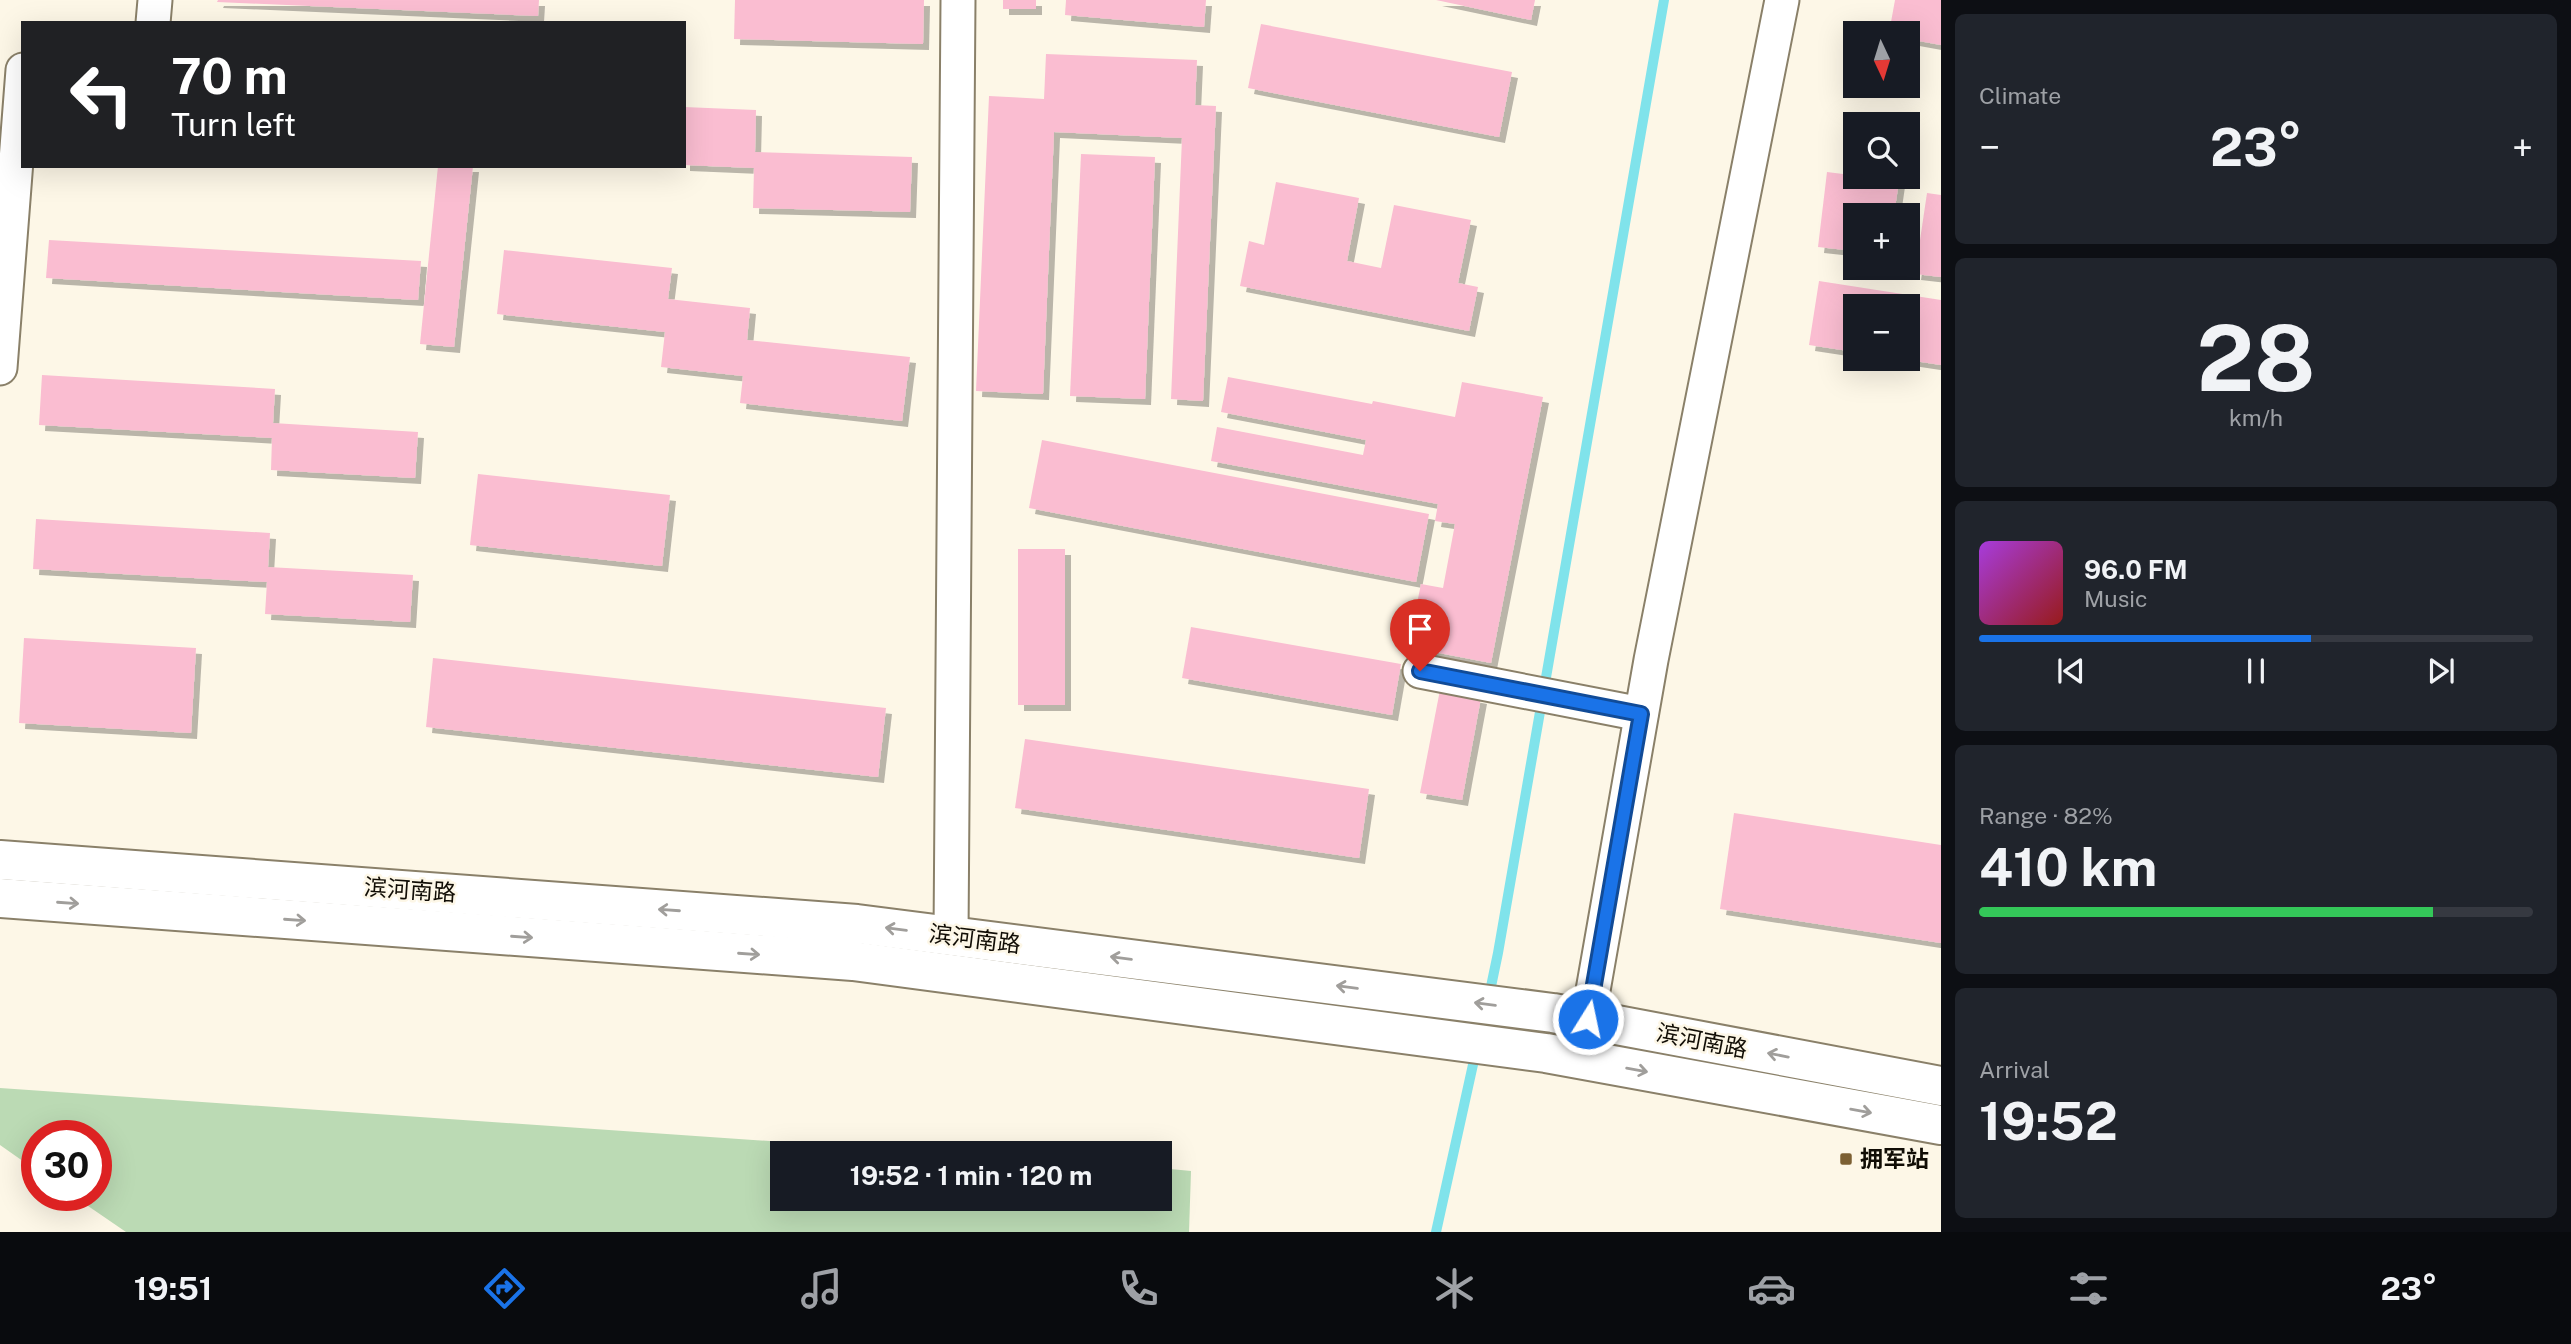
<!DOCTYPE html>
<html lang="en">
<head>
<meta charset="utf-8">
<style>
  :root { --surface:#171b24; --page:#20242c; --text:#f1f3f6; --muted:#9ea1a6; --line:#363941; --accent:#1a73e8 }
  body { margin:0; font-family:"Public Sans","Noto Sans SC",sans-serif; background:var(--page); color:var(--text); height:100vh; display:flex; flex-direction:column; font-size:26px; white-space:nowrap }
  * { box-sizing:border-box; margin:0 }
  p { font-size:23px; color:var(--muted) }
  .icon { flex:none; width:38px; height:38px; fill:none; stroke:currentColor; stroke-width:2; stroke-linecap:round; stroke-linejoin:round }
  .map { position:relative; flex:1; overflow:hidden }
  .panel { display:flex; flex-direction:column; gap:14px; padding:14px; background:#0d0f14; width:630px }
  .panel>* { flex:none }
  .top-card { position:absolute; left:21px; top:21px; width:665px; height:147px; border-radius:0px; box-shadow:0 7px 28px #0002; background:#202124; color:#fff; overflow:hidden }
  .needle { width:46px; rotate:176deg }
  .fabs { position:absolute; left:1843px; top:21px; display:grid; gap:14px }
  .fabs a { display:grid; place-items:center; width:77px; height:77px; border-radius:0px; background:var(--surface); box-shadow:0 7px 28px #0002; font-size:35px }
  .speed { position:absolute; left:21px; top:1120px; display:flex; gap:14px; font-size:35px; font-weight:700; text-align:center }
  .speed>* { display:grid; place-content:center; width:91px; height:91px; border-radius:50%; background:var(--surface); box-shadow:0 7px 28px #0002; line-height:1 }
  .speed .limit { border:10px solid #d22; background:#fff; color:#111 }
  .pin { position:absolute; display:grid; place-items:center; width:60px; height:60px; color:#fff; margin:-72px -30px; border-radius:50% 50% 50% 0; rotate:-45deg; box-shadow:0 0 7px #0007 }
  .pin .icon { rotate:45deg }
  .me { position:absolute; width:77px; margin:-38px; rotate:10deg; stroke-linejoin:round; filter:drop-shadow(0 0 5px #0008) }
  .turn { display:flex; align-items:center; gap:24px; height:147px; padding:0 35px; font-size:32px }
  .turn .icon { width:91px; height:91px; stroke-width:2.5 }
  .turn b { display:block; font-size:49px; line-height:60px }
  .big { font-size:52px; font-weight:700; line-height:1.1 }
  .panel .widget { flex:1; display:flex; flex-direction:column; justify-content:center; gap:10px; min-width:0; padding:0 24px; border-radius:10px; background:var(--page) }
  .panel .dial { align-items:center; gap:0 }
  .dial b { font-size:91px; line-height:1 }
  .song { display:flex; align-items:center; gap:21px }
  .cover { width:84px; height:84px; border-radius:10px; background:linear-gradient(135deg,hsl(280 70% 55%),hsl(0 70% 35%)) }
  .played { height:7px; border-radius:4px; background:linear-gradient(90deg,var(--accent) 60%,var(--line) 60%) }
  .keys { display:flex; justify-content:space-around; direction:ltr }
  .heat { display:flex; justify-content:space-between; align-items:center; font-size:38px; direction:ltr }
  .charge { height:10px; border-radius:5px; background:linear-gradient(90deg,#34c759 82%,var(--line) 0) }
  .trip { position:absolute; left:770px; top:1141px; width:402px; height:70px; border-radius:0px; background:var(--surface); box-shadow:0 7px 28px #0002; font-weight:700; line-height:70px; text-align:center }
  .tabs { display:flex; height:112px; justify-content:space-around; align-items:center; background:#090b0e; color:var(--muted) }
  .tabs .icon { width:49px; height:49px }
  .tabs .current { color:var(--accent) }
  .tabs b { font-size:32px; color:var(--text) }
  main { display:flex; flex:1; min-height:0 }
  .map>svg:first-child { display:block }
  .green { fill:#bbdab4 }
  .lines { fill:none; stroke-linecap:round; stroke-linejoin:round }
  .stream { stroke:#80e3eb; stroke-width:10 }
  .building { fill:#fabdd1; filter:url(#shadow) }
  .minor-casing { stroke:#8a8069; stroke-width:37 }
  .highway-casing { stroke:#8a8069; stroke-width:42 }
  .minor { stroke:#fff; stroke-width:33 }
  .highway { stroke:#fff; stroke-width:38 }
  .oneway { stroke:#a09e9b }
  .route-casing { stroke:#114b97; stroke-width:18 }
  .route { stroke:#1a73e8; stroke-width:12 }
  .poi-dot { fill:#7c6033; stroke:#fdf7e7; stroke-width:2.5 }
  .labels { text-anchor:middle; stroke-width:5; stroke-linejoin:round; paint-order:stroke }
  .street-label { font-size:23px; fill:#110d05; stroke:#fdf7e7 }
  .poi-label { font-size:23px; font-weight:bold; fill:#110d05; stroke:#fdf7e7; text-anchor:start }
</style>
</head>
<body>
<main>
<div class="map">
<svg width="1941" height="1232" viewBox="0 0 1941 1232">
  <defs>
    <filter id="shadow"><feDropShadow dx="6" dy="6" stdDeviation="0" flood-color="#0004"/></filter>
  </defs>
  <rect width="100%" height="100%" fill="#fdf7e7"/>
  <path class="green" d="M0 1088 942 1153H782V1199H1160V1168L1191 1171 1189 1232H126L72 1195H96V1136H37V1171L0 1145Z"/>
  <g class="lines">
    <g class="stream">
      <path d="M1489 996 1498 953 1664 0"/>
      <path d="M1436 1232 1476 1051"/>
    </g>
  </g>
  <g class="building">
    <path d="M218 0H539L538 16 217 2Z"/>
    <path d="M735 0H924L923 44 734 39Z"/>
    <rect x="1003" y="0" width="33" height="9"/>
    <path d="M1066 0H1206L1204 27 1065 15Z"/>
    <path d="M1436 0H1535L1531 20Z"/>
    <path d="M1895 0H1941V45L1908 39V33H1889Z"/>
    <path d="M1261 24 1512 72 1499 137 1248 88Z"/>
    <path d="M1046 54 1197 60 1195 105 1216 106 1203 401 1171 399 1182 138 1054 132 1043 394 976 391 989 96 1044 99Z"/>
    <path d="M684 107 756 110 755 152 912 157 910 212 753 208 754 168 684 165Z"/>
    <path d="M1081 154 1155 157 1145 399 1070 396Z"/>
    <path d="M438 166H473L454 347 420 344Z"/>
    <path d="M1827 172 1899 181 1894 215H1855V251L1818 247Z"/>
    <path d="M1276 182 1359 198 1347 261 1381 268 1394 205 1471 220 1458 283 1478 287 1469 331 1240 286 1249 241 1264 245Z"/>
    <path d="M1927 193 1941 195V277L1915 274Z"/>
    <path d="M49 240 421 261 418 300 46 278Z"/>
    <path d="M504 250 672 268 668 299 750 308 747 340 910 357 902 421 740 403 743 376 661 367 665 332 497 314Z"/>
    <path d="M1819 281 1941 300V365L1908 360V306H1855V352L1809 345Z"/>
    <path d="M42 375 275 389 273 423 418 432 415 478 271 470 272 438 39 425Z"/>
    <path d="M1228 377 1372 404 1373 401 1455 417 1462 382 1543 397 1491 663 1408 647 1421 584 1443 588 1455 524 1435 521 1438 504 1211 461 1217 427 1363 455 1366 440 1221 412Z"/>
    <path d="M1042 440 1429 514 1416 582 1029 508Z"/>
    <path d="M478 474 670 495 662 566 470 545Z"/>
    <path d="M36 519 270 533 268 567 413 575 410 622 265 614 267 582 33 569Z"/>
    <rect x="1018" y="549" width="47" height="156"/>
    <path d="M1191 627 1401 664 1392 715 1182 678Z"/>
    <path d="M24 638 196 648 191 733 19 723Z"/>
    <path d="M433 658 886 708 878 777 426 727Z"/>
    <path d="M1440 690 1481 698 1462 800 1420 793Z"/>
    <path d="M1025 739 1369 789 1359 858 1015 808Z"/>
    <path d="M1734 813 1941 845V943L1720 909Z"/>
  </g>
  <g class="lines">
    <g class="minor-casing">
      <g id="minor">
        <path d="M153 23 155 0"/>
        <path d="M0 368 23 70"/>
        <path d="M1420 671 1641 714"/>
        <path d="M951 936 958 0"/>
        <path d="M1588 1019 1651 660 1782 0"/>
      </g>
    </g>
    <g class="highway-casing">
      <g id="highway">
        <path d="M0 860 857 924 1553 1013 1941 1086"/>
        <path d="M0 898 853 961 1546 1053 1941 1125"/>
      </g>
    </g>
    <use href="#minor" class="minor"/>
    <use href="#highway" class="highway"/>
  </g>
  <defs><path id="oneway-shaft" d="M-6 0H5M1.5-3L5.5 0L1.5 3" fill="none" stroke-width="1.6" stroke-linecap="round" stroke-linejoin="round" transform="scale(1.75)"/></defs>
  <g class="oneway">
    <use href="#oneway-shaft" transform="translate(68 903) rotate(4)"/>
    <use href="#oneway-shaft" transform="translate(669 910) rotate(-176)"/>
    <use href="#oneway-shaft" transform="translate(295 920) rotate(4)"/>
    <use href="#oneway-shaft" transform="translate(896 929) rotate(-173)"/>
    <use href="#oneway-shaft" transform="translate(522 937) rotate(4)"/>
    <use href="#oneway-shaft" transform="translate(749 954) rotate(4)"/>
    <use href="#oneway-shaft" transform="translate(1121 958) rotate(-173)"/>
    <use href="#oneway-shaft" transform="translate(1347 987) rotate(-173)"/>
    <use href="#oneway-shaft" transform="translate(1485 1004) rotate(-173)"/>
    <use href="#oneway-shaft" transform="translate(1778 1055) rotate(-169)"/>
    <use href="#oneway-shaft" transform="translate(1637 1070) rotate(10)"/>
    <use href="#oneway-shaft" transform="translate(1861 1111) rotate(10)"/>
  </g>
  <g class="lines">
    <g class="route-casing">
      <path id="route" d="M1420 671 1641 714 1588 1019"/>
    </g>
    <use href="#route" class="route"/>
  </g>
  <rect class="poi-dot" x="1839" y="1152" width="14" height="14" rx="3.5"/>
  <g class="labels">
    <g class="street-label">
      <text transform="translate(410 890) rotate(4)" y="8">滨河南路</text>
      <text transform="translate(975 939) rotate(7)" y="8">滨河南路</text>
      <text transform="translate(1702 1041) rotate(11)" y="8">滨河南路</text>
    </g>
    <g class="poi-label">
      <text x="1860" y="1167">拥军站</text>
    </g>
  </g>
</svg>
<div class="fabs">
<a><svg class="needle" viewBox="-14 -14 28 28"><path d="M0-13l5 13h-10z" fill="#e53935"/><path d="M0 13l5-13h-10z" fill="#9ea1a6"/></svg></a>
<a><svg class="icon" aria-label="search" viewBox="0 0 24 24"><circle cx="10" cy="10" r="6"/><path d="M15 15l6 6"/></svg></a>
<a>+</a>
<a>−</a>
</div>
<div class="speed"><div class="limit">30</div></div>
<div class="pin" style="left:1420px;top:671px;background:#d93025"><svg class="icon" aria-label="arrive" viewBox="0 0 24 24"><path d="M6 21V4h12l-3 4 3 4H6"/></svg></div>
<svg class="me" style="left:1588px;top:1019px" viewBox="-20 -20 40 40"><circle r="17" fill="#1a73e8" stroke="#fff" stroke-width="3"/><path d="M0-11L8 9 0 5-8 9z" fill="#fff"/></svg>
<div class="trip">19:52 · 1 min · 120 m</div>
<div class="top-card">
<div class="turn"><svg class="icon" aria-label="left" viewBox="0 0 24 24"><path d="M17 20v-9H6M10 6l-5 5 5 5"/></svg><div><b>70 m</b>Turn left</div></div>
</div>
</div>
<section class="panel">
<div class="widget"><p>Climate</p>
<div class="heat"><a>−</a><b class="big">23°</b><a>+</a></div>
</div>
<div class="widget dial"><b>28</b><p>km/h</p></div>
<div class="widget">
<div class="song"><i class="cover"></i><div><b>96.0 FM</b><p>Music</p></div></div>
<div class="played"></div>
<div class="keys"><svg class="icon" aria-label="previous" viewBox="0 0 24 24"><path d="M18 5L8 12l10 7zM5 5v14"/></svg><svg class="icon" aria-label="pause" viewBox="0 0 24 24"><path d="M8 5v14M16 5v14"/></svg><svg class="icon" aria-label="next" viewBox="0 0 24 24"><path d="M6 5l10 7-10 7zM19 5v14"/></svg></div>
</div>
<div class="widget"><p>Range · 82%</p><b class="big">410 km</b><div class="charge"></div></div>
<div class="widget"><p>Arrival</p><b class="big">19:52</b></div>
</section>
</main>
<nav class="tabs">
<b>19:51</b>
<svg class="icon current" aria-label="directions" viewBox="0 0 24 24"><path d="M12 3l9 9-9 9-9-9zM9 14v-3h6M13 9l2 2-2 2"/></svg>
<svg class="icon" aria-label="music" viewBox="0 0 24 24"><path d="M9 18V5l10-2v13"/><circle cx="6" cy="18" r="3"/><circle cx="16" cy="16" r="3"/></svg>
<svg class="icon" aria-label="phone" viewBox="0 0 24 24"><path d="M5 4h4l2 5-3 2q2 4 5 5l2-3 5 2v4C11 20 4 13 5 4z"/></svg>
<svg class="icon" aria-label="climate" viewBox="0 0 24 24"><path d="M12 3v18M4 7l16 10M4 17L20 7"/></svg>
<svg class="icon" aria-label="car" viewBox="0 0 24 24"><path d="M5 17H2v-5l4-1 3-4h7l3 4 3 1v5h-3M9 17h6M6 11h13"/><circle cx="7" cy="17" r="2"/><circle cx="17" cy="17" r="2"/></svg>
<svg class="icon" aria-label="filters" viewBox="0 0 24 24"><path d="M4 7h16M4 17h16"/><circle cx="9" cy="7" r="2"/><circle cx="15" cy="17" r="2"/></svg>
<b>23°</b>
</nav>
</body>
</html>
